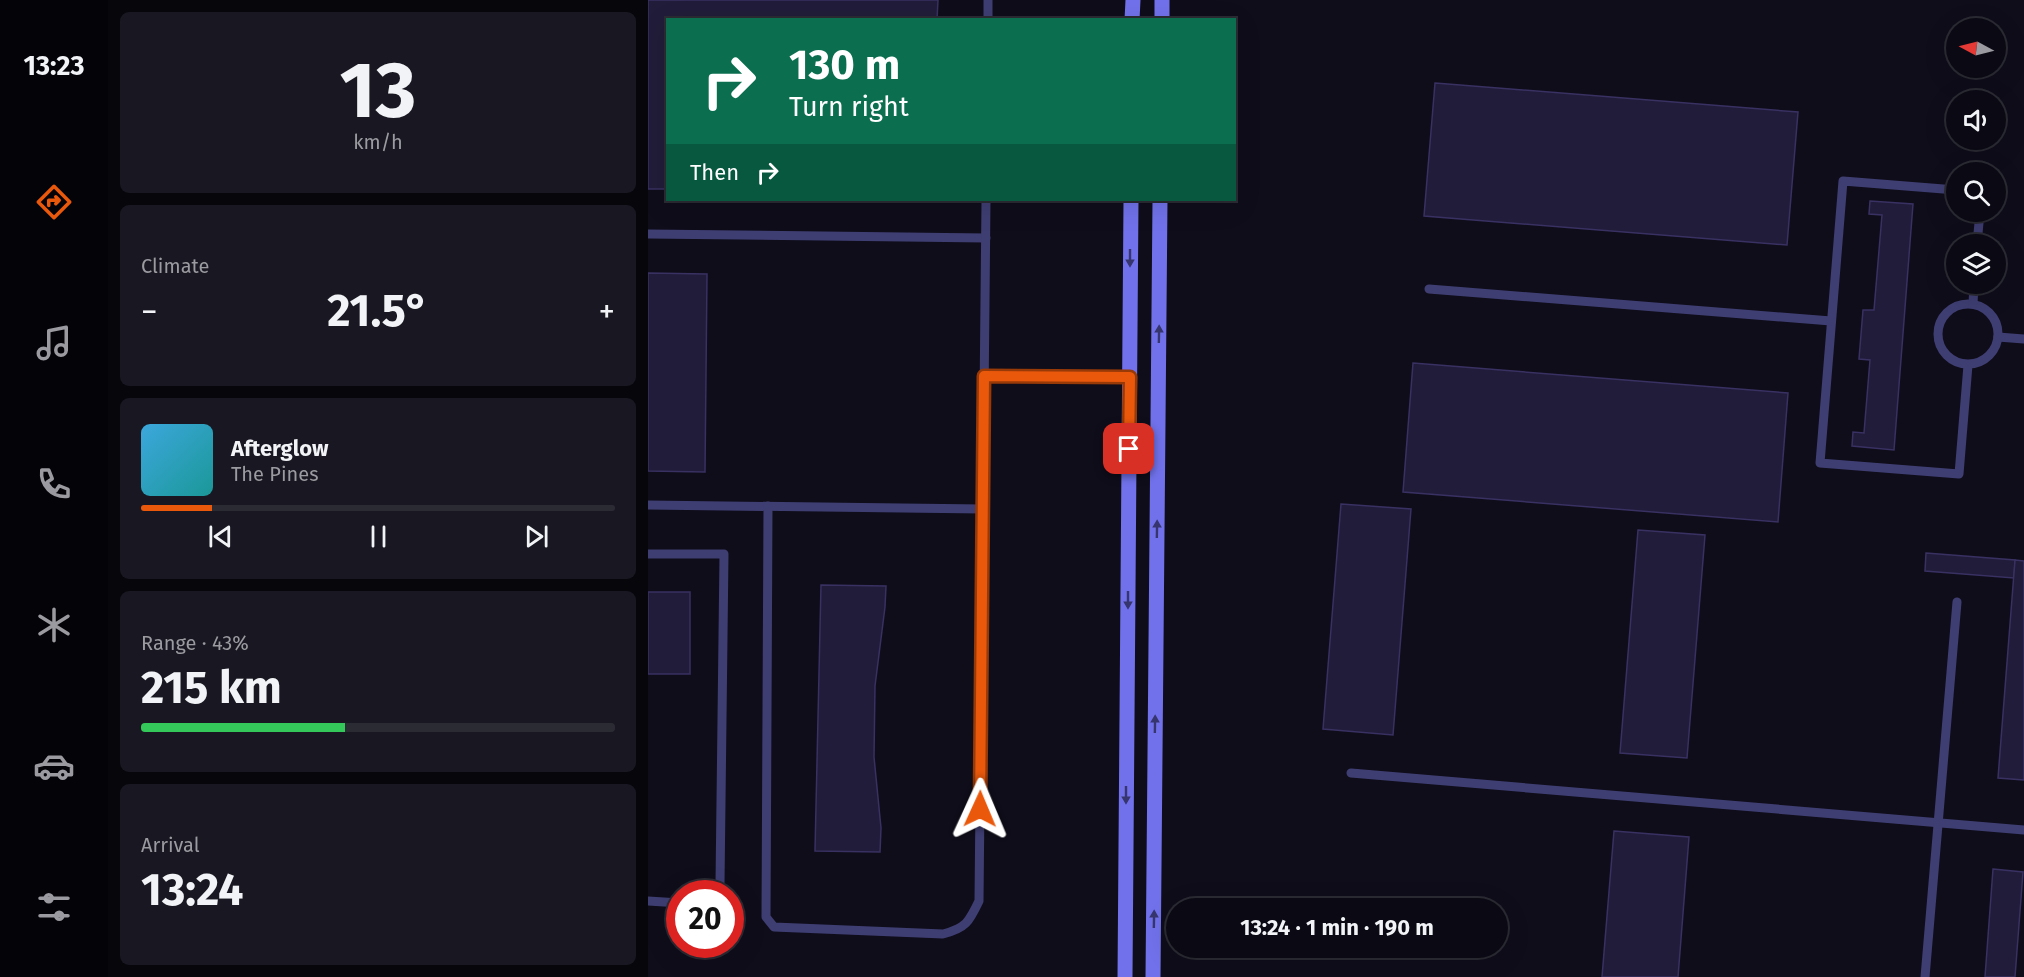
<!DOCTYPE html>
<html lang="en">
<head>
<meta charset="utf-8">
<style>
  :root { --surface:#0b0a14; --page:#191822; --text:#f1f3f6; --muted:#9a9aa0; --line:#2b2b34; --accent:#ea580c }
  body { margin:0; font-family:"Fira Sans",sans-serif; background:var(--page); color:var(--text); height:100vh; display:flex; flex-direction:column; font-size:22px; white-space:nowrap }
  * { box-sizing:border-box; margin:0 }
  p { font-size:20px; color:var(--muted) }
  .icon { flex:none; width:33px; height:33px; fill:none; stroke:currentColor; stroke-width:2; stroke-linecap:round; stroke-linejoin:round }
  .map { position:relative; flex:1; overflow:hidden }
  .panel { display:flex; flex-direction:column; gap:12px; padding:12px; background:#06060b; width:540px }
  .panel>* { flex:none }
  .hud { position:absolute; left:18px; top:18px; width:570px; height:183px; border-radius:0px; box-shadow:0 6px 24px #0002,0 0 0 2px var(--line); background:#0b6e4f; color:#fff; overflow:hidden }
  .needle { width:39px; rotate:277deg }
  .tools { position:absolute; left:1298px; top:18px; display:grid; gap:12px }
  .tools a { display:grid; place-items:center; width:60px; height:60px; border-radius:50%; background:var(--surface); box-shadow:0 6px 24px #0002,0 0 0 2px var(--line); font-size:30px }
  .speed { position:absolute; left:18px; top:880px; display:flex; gap:12px; font-size:30px; font-weight:700; text-align:center }
  .speed>* { display:grid; place-content:center; width:78px; height:78px; border-radius:50%; background:var(--surface); box-shadow:0 6px 24px #0002,0 0 0 2px var(--line); line-height:1 }
  .speed .limit { border:9px solid #d22; background:#fff; color:#111 }
  .pin { position:absolute; display:grid; place-items:center; width:51px; height:51px; color:#fff; margin:-26px; border-radius:12px; box-shadow:0 3px 9px #0006 }
  .me { position:absolute; width:66px; margin:-33px; rotate:1deg; stroke-linejoin:round; filter:drop-shadow(0 0 4px #0008) }
  .turn { display:flex; align-items:center; gap:21px; height:126px; padding:0 24px; font-size:27px }
  .turn .icon { width:78px; height:78px; stroke-width:2.5 }
  .turn b { display:block; font-size:42px; line-height:51px }
  .then { display:flex; align-items:center; height:57px; padding:0 24px; background:#0003; gap:12px; font-size:22px }
  .big { font-size:45px; font-weight:700; line-height:1.1 }
  .panel .widget { flex:1; display:flex; flex-direction:column; justify-content:center; gap:9px; min-width:0; padding:0 21px; border-radius:9px; background:var(--page) }
  .panel .dial { align-items:center; gap:0 }
  .dial b { font-size:78px; line-height:1 }
  .song { display:flex; align-items:center; gap:18px }
  .cover { width:72px; height:72px; border-radius:9px; background:linear-gradient(135deg,hsl(200 70% 55%),hsl(180 70% 35%)) }
  .played { height:6px; border-radius:3px; background:linear-gradient(90deg,var(--accent) 15%,var(--line) 15%) }
  .keys { display:flex; justify-content:space-around; direction:ltr }
  .heat { display:flex; justify-content:space-between; align-items:center; font-size:33px; direction:ltr }
  .charge { height:9px; border-radius:4px; background:linear-gradient(90deg,#34c759 43%,var(--line) 0) }
  .trip { position:absolute; left:518px; top:898px; width:342px; height:60px; border-radius:30px; background:var(--surface); box-shadow:0 6px 24px #0002,0 0 0 2px var(--line); font-weight:700; line-height:60px; text-align:center }
  main { display:flex; flex:1; min-height:0 }
  .tab-bar { display:flex; flex-direction:column; width:108px; justify-content:space-around; align-items:center; background:#040408; color:var(--muted) }
  .tab-bar .icon { width:42px; height:42px }
  .tab-bar .on { color:var(--accent) }
  .tab-bar b { font-size:27px; color:var(--text) }
  .map>svg:first-child { display:block }
  .building { fill:#211c39; stroke:#393162; stroke-width:1.5 }
  .lines { fill:none; stroke-linecap:round; stroke-linejoin:round }
  .lane { stroke:#3f3e73; stroke-width:9 }
  .secondary { stroke:#7172eb; stroke-width:15 }
  .oneway { fill:#36356e }
  .route-casing { stroke:#983908; stroke-width:15 }
  .route { stroke:#ea580c; stroke-width:10 }
</style>
</head>
<body>
<main>
<nav class="tab-bar">
<b>13:23</b>
<svg class="icon on" aria-label="directions" viewBox="0 0 24 24"><path d="M12 3l9 9-9 9-9-9zM9 14v-3h6M13 9l2 2-2 2"/></svg>
<svg class="icon" aria-label="music" viewBox="0 0 24 24"><path d="M9 18V5l10-2v13"/><circle cx="6" cy="18" r="3"/><circle cx="16" cy="16" r="3"/></svg>
<svg class="icon" aria-label="phone" viewBox="0 0 24 24"><path d="M5 4h4l2 5-3 2q2 4 5 5l2-3 5 2v4C11 20 4 13 5 4z"/></svg>
<svg class="icon" aria-label="climate" viewBox="0 0 24 24"><path d="M12 3v18M4 7l16 10M4 17L20 7"/></svg>
<svg class="icon" aria-label="car" viewBox="0 0 24 24"><path d="M5 17H2v-5l4-1 3-4h7l3 4 3 1v5h-3M9 17h6M6 11h13"/><circle cx="7" cy="17" r="2"/><circle cx="17" cy="17" r="2"/></svg>
<svg class="icon" aria-label="filters" viewBox="0 0 24 24"><path d="M4 7h16M4 17h16"/><circle cx="9" cy="7" r="2"/><circle cx="15" cy="17" r="2"/></svg>
</nav>
<section class="panel">
<div class="widget dial"><b>13</b><p>km/h</p></div>
<div class="widget"><p>Climate</p>
<div class="heat"><a>−</a><b class="big">21.5°</b><a>+</a></div>
</div>
<div class="widget">
<div class="song"><i class="cover"></i><div><b>Afterglow</b><p>The Pines</p></div></div>
<div class="played"></div>
<div class="keys"><svg class="icon" aria-label="previous" viewBox="0 0 24 24"><path d="M18 5L8 12l10 7zM5 5v14"/></svg><svg class="icon" aria-label="pause" viewBox="0 0 24 24"><path d="M8 5v14M16 5v14"/></svg><svg class="icon" aria-label="next" viewBox="0 0 24 24"><path d="M6 5l10 7-10 7zM19 5v14"/></svg></div>
</div>
<div class="widget"><p>Range · 43%</p><b class="big">215 km</b><div class="charge"></div></div>
<div class="widget"><p>Arrival</p><b class="big">13:24</b></div>
</section>
<div class="map">
<svg width="1376" height="977" viewBox="0 0 1376 977">
  <rect width="100%" height="100%" fill="#0f0d1a"/>
  <g class="building">
    <path d="M0 0H290L289 20H20V189H0Z"/>
    <path d="M787 83 1150 112 1139 245 776 216Z"/>
    <path d="M1222 201 1265 204 1246 450 1204 446 1205 432 1216 433 1222 360 1211 359 1215 310H1226L1234 215 1221 214Z"/>
    <path d="M0 273 59 274 57 472 0 471Z"/>
    <path d="M765 363 1140 393 1130 522 755 492Z"/>
    <path d="M693 504 763 509 745 735 675 729Z"/>
    <path d="M990 530 1057 535 1039 758 972 753Z"/>
    <path d="M1278 553 1367 560 1366 578 1277 571Z"/>
    <path d="M1367 560 1376 561V780L1350 778Z"/>
    <path d="M173 585 238 586 237 607 227 686 226 757 233 828 232 852 167 851Z"/>
    <rect x="0" y="592" width="42" height="82"/>
    <path d="M966 831 1041 837 1030 977H954Z"/>
    <path d="M1345 869 1375 872 1367 977H1337Z"/>
  </g>
  <g class="lines">
    <g class="lane">
      <path d="M340 20V0"/>
      <path d="M1308 190 1195 181 1172 463 1311 474 1320 365"/>
      <path d="M0 234 338 238"/>
      <path d="M1329 244 1332 212"/>
      <path d="M781 289 1183 321"/>
      <circle cx="1320" cy="334" r="30"/>
      <path d="M1325 304 1326 284"/>
      <path d="M1350 337 1376 339"/>
      <path d="M336 376 481 377"/>
      <path d="M0 505 335 509"/>
      <path d="M120 506 118 917 126 927 295 934C318 928 321 922 331 901L338 200"/>
      <path d="M0 554H76L72 884 68 894"/>
      <path d="M703 773 1376 830"/>
      <path d="M0 901 32 903"/>
      <path d="M1277 977 1309 602"/>
    </g>
    <g class="secondary">
      <path d="M484 20 485 0"/>
      <path d="M514 20V0"/>
      <path d="M477 977 483 200"/>
      <path d="M505 977 512 200"/>
    </g>
  </g>
  <defs><path id="oneway-solid" d="M-6-.8H1V-3.2L6.5 0L1 3.2V.8H-6Z" transform="scale(1.5)"/></defs>
  <g class="oneway">
    <use href="#oneway-solid" transform="translate(482 258) rotate(90)"/>
    <use href="#oneway-solid" transform="translate(511 334) rotate(-89)"/>
    <use href="#oneway-solid" transform="translate(509 529) rotate(-89)"/>
    <use href="#oneway-solid" transform="translate(480 600) rotate(90)"/>
    <use href="#oneway-solid" transform="translate(507 724) rotate(-89)"/>
    <use href="#oneway-solid" transform="translate(478 795) rotate(90)"/>
    <use href="#oneway-solid" transform="translate(506 919) rotate(-89)"/>
  </g>
  <g class="lines">
    <g class="route-casing">
      <path id="route" d="M332 809 336 376 482 377 481 449"/>
    </g>
    <use href="#route" class="route"/>
  </g>
</svg>
<div class="tools">
<a><svg class="needle" viewBox="-14 -14 28 28"><path d="M0-13l5 13h-10z" fill="#e53935"/><path d="M0 13l5-13h-10z" fill="#9a9aa0"/></svg></a>
<a><svg class="icon" aria-label="sound" viewBox="0 0 24 24"><path d="M4 9h4l5-4v14l-5-4H4zM17 9q2 3 0 6"/></svg></a>
<a><svg class="icon" aria-label="search" viewBox="0 0 24 24"><circle cx="10" cy="10" r="6"/><path d="M15 15l6 6"/></svg></a>
<a><svg class="icon" aria-label="layers" viewBox="0 0 24 24"><path d="M12 4l9 5-9 5-9-5zM3 14l9 5 9-5"/></svg></a>
</div>
<div class="speed"><div class="limit">20</div></div>
<div class="pin" style="left:481px;top:449px;background:#d93025"><svg class="icon" aria-label="arrive" viewBox="0 0 24 24"><path d="M6 21V4h12l-3 4 3 4H6"/></svg></div>
<svg class="me" style="left:332px;top:809px" viewBox="-20 -20 40 40"><path d="M0-17L14 15 0 8-14 15z" fill="#ea580c" stroke="#fff" stroke-width="4"/></svg>
<div class="trip">13:24 · 1 min · 190 m</div>
<div class="hud">
<div class="turn"><svg class="icon" aria-label="right" viewBox="0 0 24 24"><path d="M7 20v-9h11M14 6l5 5-5 5"/></svg><div><b>130 m</b>Turn right</div></div>
<div class="then">Then<svg class="icon" aria-label="right" viewBox="0 0 24 24"><path d="M7 20v-9h11M14 6l5 5-5 5"/></svg></div>
</div>
</div>
</main>
</body>
</html>
